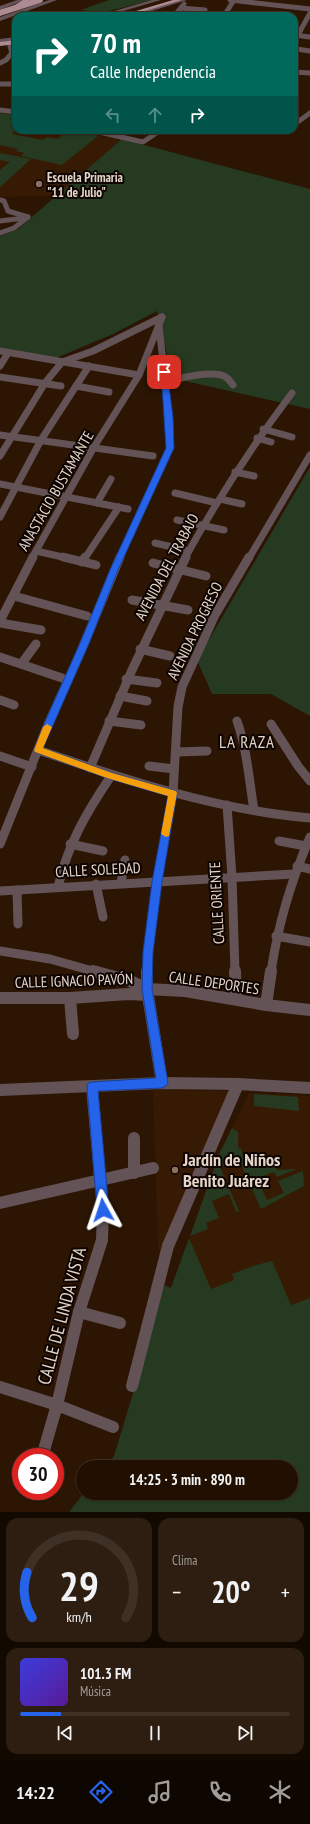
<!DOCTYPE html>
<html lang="es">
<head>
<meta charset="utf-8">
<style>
  :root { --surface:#211002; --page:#2d1e11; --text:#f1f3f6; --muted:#a29d99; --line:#3e3024; --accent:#2563eb }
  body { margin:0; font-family:"PT Sans Narrow",sans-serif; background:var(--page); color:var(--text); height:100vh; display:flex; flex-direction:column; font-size:15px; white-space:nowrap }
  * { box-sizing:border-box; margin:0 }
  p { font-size:13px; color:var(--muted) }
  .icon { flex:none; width:22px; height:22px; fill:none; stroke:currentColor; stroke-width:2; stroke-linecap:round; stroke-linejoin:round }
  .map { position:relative; height:1512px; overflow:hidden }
  .drawer { display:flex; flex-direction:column; gap:6px; padding:6px; background:#120901; flex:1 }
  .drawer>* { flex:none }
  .hud { position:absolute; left:12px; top:12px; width:286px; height:122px; border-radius:12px; box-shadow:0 1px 3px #0004,0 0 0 1px var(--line); background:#00695c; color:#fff; overflow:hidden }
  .speed { position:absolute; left:12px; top:1448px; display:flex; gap:8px; font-size:20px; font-weight:700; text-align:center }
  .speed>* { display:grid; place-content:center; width:52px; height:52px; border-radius:50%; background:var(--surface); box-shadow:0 1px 3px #0004,0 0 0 1px var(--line); line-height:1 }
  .speed .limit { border:6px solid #d22; background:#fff; color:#111 }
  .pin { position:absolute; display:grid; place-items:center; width:34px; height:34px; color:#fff; margin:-17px; border-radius:8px; box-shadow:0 2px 6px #0006 }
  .me { position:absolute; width:44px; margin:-22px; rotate:355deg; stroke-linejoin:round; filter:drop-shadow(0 0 3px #0008) }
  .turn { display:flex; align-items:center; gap:14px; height:84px; padding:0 12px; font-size:18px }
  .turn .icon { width:52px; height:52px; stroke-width:2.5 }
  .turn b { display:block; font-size:28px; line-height:34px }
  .lanes { display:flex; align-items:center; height:38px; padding:0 12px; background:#0003; justify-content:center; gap:20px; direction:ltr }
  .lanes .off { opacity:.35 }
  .big { font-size:30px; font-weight:700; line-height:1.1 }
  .drawer .card { flex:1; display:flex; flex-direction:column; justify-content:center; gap:6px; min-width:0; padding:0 14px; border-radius:12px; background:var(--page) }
  .drawer .dial { align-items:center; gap:0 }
  .dial svg { height:104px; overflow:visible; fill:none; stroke:var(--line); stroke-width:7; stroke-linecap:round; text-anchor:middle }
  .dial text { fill:var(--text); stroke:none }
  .song { display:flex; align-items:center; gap:12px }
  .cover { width:48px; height:48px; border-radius:6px; background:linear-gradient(135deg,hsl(240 70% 55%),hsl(270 70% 35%)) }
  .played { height:4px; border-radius:2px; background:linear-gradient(90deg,var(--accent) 15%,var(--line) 15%) }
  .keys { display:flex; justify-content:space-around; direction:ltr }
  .heat { display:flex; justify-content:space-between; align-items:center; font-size:22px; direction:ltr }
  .drawer .tiles { flex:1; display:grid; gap:6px; grid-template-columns:1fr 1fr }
  .card:last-child { grid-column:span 2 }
  .trip { position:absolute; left:76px; top:1460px; width:222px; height:40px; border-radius:20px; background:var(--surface); box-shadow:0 1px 3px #0004,0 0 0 1px var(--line); font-weight:700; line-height:40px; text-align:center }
  .tab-bar { display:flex; height:64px; justify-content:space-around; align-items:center; background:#0d0601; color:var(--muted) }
  .tab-bar .icon { width:28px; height:28px }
  .tab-bar .selected { color:var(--accent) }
  .tab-bar b { font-size:18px; color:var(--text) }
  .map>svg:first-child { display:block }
  .built { fill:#371a03 }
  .green { fill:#253a20 }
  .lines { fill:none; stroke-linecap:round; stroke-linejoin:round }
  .minor-far3 { stroke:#635357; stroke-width:5 }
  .minor-far2 { stroke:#635357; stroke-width:7 }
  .minor-far1 { stroke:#635357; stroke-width:9 }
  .minor { stroke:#635357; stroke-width:12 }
  .tertiary { fill:#635357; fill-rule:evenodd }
  .primary { fill:#ac8b93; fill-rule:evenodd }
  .primary-bridge { stroke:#ac8b93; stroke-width:6 }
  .route { fill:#2563eb; stroke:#184099 }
  .slow { fill:#f59e0b }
  .education-dot { fill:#8d6e63; stroke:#0d0401; stroke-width:1.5 }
  .labels { text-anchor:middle; stroke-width:4; stroke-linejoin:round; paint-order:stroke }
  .far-poi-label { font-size:13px; font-weight:bold; fill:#e5d5ca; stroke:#0d0401; text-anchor:start }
  .street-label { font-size:15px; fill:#e5d5ca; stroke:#0d0401 }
  .quarter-label { font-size:17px; letter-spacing:1px; fill:#e5d5ca; stroke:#0d0401 }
  .near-poi-label { font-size:18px; font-weight:bold; fill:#e5d5ca; stroke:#0d0401; text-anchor:start }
  .near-street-label { font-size:18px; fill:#e5d5ca; stroke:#0d0401 }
</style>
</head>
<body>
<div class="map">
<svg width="310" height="1512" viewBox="0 0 310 1512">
  <rect width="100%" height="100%" fill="#2c1503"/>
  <g class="built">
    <path d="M0 113 16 115V130H80L130 143 62 196 0 197Z"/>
    <path d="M153 1090 229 1091 161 1250 158 1249Z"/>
    <path d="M249 1093 310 1096V1353L166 1303 220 1152Z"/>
  </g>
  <g class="green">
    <path d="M109 0H153L101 13 81 10Z"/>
    <path d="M0 113 16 115V130L12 134 43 140 47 137 58 139 68 130H77L98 136 62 165 21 156 24 153 16 151 18 149 0 145Z"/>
    <path d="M122 139 310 189V409L176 379 178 377 171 376 161 323 157 311 113 334 56 358 0 348V236L18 229Z"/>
    <path d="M0 153 31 159 0 187V170L10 162 0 160Z"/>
    <path d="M310 467V716L271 694H212L197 660Z"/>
    <path d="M254 1094 298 1097 299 1111 254 1106Z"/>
    <path d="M232 1128 238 1132V1148L242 1149V1154H246L252 1167 275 1166 277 1170 297 1169 277 1177 274 1172 257 1178 267 1200 284 1193 278 1181 303 1171 304 1186 261 1209 239 1160 220 1167 239 1211 236 1212 229 1194 212 1201 219 1218 206 1223 208 1229 190 1236 220 1152Z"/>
    <path d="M189 1238 211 1289 234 1280 232 1274 256 1265 272 1261 291 1305 310 1298V1512H69L84 1493H291V1467H105L114 1456 147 1347 164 1285 171 1288Z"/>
  </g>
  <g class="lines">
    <g class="minor-far3">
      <path d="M230 0 310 9"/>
      <path d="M181 8 205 10"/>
      <path d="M174 16 184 4"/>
      <path d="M224 16 234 0"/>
      <path d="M294 35 310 37"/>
      <path d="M298 35 310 13"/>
      <path d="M297 49 310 51"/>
      <path d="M0 63 6 60 12 53 10 46"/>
      <path d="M294 72 310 73"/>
      <path d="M0 84H16"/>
      <path d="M0 110 16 112"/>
      <path d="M295 124 310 113"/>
      <path d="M90 130 143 142 161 130"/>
      <path d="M0 200 4 201 8 211 28 217"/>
      <path d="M0 221 24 218"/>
      <path d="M0 233 14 228 28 217"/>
    </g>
    <g class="minor-far2">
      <path d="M0 351 139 375"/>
      <path d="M0 366 8 353"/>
      <path d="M0 377 61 386"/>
      <path d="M165 384C177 377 212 371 224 376 228 378 230 381 233 385"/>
      <path d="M76 386 109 392"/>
      <path d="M263 429 292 437"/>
      <path d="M0 435 153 456"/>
      <path d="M257 438 271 442"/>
      <path d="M0 456 45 383 62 362 93 351 162 317"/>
      <path d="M235 472 254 476"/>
      <path d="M0 484 128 509"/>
      <path d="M175 493 217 503"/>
      <path d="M220 499 242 504"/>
      <path d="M97 503 111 479"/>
      <path d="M0 517 41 440 89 366"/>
      <path d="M177 520 224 530"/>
      <path d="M155 543 189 551"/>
      <path d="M36 551 67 558"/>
      <path d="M32 558 94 447 139 375 162 317"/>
      <path d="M85 558 119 507"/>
      <path d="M119 558 170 448 167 397 159 326"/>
      <path d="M185 558C217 500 252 446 292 393"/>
      <path d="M249 558 310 455"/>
    </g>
    <g class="minor-far1">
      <path d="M63 557 96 565"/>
      <path d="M82 562 85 557"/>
      <path d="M153 563 206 576"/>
      <path d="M14 596 87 616"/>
      <path d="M132 600 188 610"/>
      <path d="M0 621 33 557"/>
      <path d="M0 623 41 630"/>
      <path d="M140 649 170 656"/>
      <path d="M0 657 62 678"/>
      <path d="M22 663 36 644"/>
      <path d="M126 679 157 683"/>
      <path d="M120 696 147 701"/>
      <path d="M0 700 14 705"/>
      <path d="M109 721 141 725"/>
      <path d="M237 721C247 749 249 780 254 810"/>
      <path d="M271 724 298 766 310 781"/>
      <path d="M38 750C126 780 217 810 310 818"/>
      <path d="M176 752 207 751"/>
      <path d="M0 756 32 767"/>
      <path d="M149 766 174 769"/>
      <path d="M90 768 132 670 186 557"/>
      <path d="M227 805 232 877 235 972"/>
      <path d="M279 841 306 846"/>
      <path d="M0 844 49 722 79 656 120 557"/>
      <path d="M70 844 103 851"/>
      <path d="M297 866 310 869"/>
      <path d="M121 883 125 860"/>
      <path d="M96 884 103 917"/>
      <path d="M58 887C68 844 86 813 111 776"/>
      <path d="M17 890 18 924"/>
      <path d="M0 891 294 874"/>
      <path d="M276 936 310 942"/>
      <path d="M0 951 50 959 96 972"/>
      <path d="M147 972 148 952 157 882 173 793 178 707 182 687 215 615 249 557"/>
      <path d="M271 972C278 924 291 881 310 837"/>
    </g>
    <g class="minor">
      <path d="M93 971 130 981 147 989 185 991 266 1005 310 1010"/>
      <path d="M147 971V989L162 1083"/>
      <path d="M235 971 236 999"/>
      <path d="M0 998H70L128 994 148 995"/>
      <path d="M70 998 73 1034"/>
      <path d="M266 1005 271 971"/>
      <path d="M0 1090 162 1083 238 1084 310 1088"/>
      <path d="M134 1138V1173"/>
      <path d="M0 1203 153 1168"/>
      <path d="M79 1312 120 1323"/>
      <path d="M132 1386 168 1246 238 1084"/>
      <path d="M0 1387 57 1405 113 1427"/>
      <path d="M42 1457 57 1405 79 1312 102 1240 103 1210 92 1087"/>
    </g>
    <g class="tertiary">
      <path d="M17 0H25L0 10V6Z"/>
      <path d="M49 0H57L0 21V17Z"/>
      <path d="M152 0H161L106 16H97Z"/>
      <path d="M179 0H187L136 16H127Z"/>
      <path d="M16 37V41L0 43V39Z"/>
    </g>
    <g class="primary">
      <path d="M23 0H30L15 9 10 8Z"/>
      <path d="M173 0H182L128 16H119Z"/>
      <path d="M16 40V44L0 46V42Z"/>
    </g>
    <path class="primary-bridge" d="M0 13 40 0"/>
  </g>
  <path class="route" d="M161 370 167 372 173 417 174 448 118 570 90 641 43 748 112 773 176 791 177 793 162 882 153 952 152 989 168 1083 166 1086 162 1088 98 1091 109 1210 107 1214 103 1215 99 1214 97 1210 87 1087 88 1083 92 1082 156 1078 142 989 143 952 152 882 168 796 107 778 35 752 34 750 45 722 81 641 110 570 166 448Z"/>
  <path class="slow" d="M47 724 52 727 43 748 112 773 176 791 177 793 169 836 166 837 161 834 168 796 107 778 35 752 34 750 43 727Z"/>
  <g class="education-dot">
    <circle cx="39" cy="184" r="4"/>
    <circle cx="175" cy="1170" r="4"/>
  </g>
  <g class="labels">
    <g class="far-poi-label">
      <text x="47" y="182">Escuela Primaria<tspan x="47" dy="15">"11 de Julio"</tspan></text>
    </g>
    <g class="street-label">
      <text transform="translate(56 491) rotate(-60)" y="5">ANASTACIO BUSTAMANTE</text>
      <text transform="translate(167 567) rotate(-62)" y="5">AVENIDA DEL TRABAJO</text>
      <text transform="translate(195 631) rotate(-64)" y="5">AVENIDA PROGRESO</text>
      <text transform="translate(98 870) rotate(-3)" y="5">CALLE SOLEDAD</text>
      <text transform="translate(217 903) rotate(-93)" y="5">CALLE ORIENTE</text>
      <text transform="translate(74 981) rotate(-2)" y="5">CALLE IGNACIO PAVÓN</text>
      <text transform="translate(214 983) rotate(8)" y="5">CALLE DEPORTES</text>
    </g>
    <g class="quarter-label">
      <text x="247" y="748">LA RAZA</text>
    </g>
    <g class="near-poi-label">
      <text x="183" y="1166">Jardín de Niños<tspan x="183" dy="21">Benito Juárez</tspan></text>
    </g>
    <g class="near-street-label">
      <text transform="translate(62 1316) rotate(-75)" y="6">CALLE DE LINDA VISTA</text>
    </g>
  </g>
</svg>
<div class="speed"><div class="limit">30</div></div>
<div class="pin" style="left:164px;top:372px;background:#d93025"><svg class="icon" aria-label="arrive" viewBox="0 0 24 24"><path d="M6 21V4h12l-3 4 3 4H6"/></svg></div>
<svg class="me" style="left:103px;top:1210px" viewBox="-20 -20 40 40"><path d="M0-17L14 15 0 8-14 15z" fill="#2563eb" stroke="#fff" stroke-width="4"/></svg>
<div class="trip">14:25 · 3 min · 890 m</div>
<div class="hud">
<div class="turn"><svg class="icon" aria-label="right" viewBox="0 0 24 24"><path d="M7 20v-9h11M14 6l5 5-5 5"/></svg><div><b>70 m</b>Calle Independencia</div></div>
<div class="lanes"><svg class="icon off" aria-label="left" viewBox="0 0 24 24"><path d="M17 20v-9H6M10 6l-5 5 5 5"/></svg><svg class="icon off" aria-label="ahead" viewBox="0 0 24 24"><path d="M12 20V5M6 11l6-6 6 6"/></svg><svg class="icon" aria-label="right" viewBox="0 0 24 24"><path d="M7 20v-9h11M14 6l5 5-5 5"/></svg></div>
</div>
</div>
<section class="drawer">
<div class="tiles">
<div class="card dial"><svg viewBox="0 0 100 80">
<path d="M14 69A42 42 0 1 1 86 69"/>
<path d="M14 69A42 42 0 0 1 10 34" stroke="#2563eb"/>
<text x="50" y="56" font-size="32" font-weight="700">29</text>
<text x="50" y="72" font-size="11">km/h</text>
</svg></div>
<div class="card"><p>Clima</p>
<div class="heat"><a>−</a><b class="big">20°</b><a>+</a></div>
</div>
<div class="card">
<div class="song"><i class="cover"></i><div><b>101.3 FM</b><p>Música</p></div></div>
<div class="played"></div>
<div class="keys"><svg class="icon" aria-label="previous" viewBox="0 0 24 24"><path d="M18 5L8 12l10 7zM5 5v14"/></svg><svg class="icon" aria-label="pause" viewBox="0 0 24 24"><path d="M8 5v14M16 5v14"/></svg><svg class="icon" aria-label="next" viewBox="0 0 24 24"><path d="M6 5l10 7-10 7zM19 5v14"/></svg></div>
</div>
</div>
</section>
<nav class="tab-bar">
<b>14:22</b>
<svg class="icon selected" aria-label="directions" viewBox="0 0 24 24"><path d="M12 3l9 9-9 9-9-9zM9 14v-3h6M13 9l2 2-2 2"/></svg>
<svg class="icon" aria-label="music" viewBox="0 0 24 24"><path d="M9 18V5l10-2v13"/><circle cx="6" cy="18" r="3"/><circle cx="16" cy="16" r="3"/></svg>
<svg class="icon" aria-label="phone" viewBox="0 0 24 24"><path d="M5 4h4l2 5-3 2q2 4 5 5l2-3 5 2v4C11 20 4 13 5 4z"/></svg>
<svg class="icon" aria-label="climate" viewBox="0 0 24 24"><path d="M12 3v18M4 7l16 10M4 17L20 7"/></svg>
</nav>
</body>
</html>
